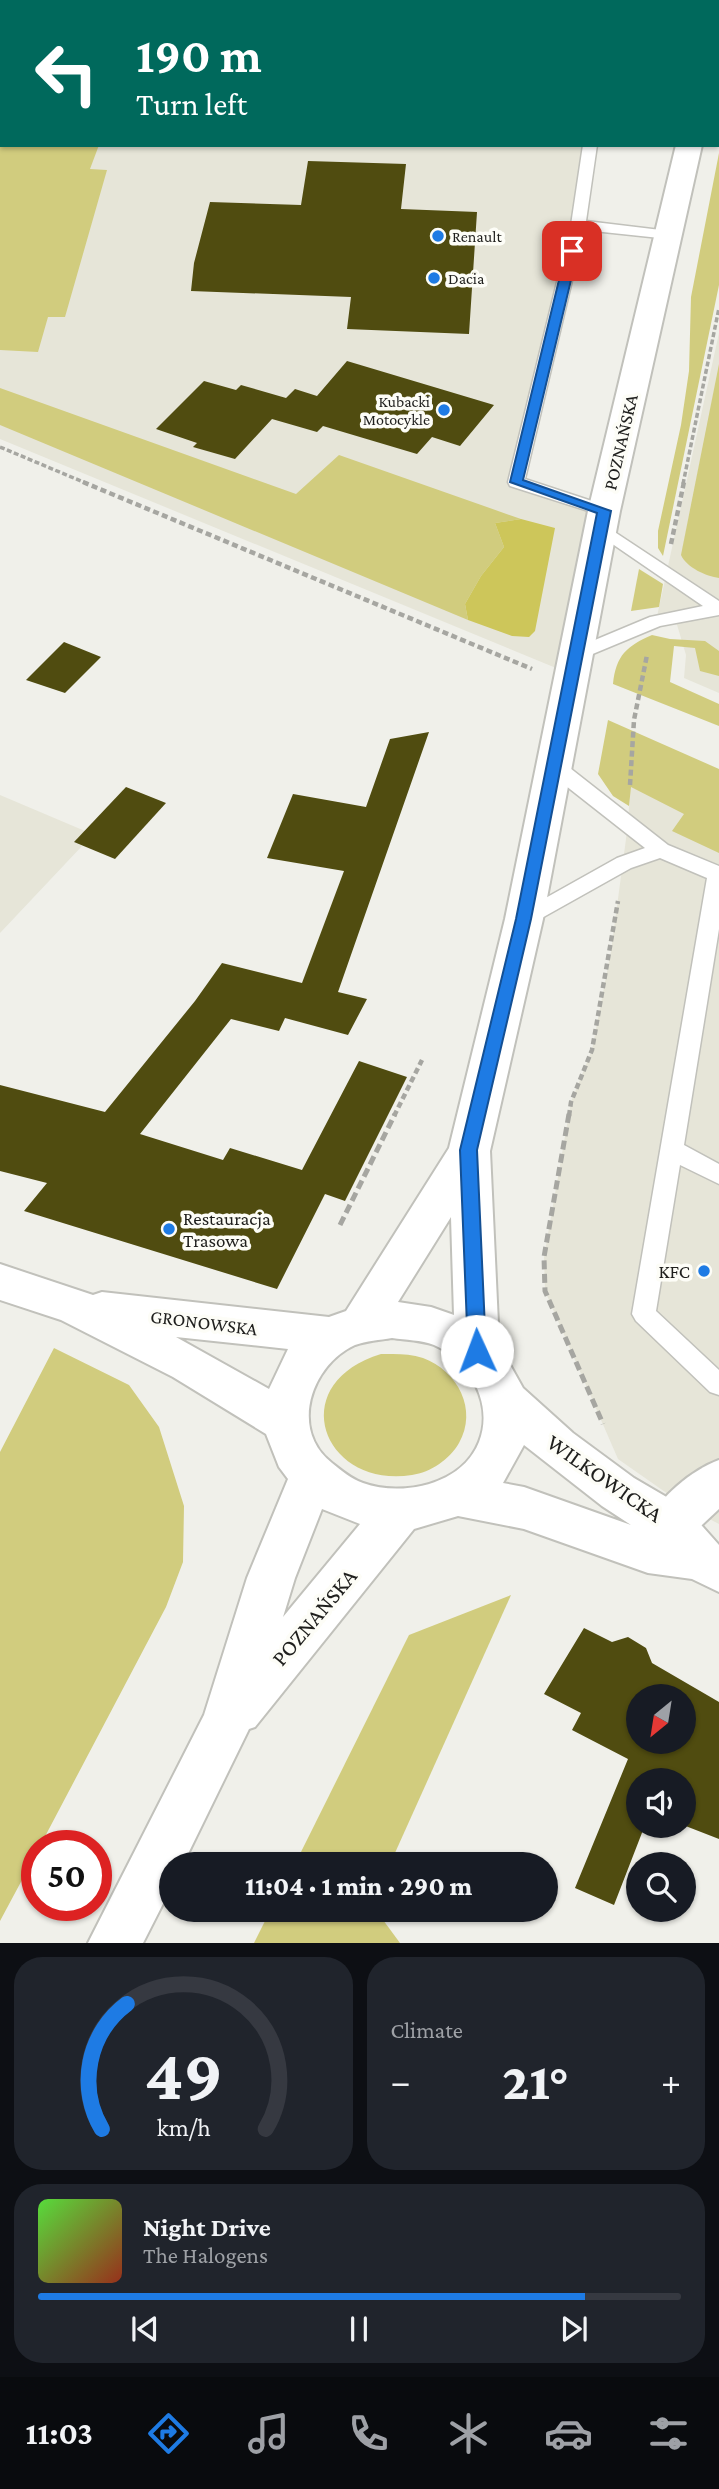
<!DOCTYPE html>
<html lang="en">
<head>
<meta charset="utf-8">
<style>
  :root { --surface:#171b24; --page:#20242c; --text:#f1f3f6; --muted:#9ea1a6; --line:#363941; --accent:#1e7be4 }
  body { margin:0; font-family:"Crimson Pro",serif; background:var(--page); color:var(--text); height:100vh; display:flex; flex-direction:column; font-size:26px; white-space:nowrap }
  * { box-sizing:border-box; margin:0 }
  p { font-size:23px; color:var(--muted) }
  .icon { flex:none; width:38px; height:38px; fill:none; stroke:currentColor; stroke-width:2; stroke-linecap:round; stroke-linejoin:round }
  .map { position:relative; height:1943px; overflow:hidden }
  .side { display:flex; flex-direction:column; gap:14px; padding:14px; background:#0d0f14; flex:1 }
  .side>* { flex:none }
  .top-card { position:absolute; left:0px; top:0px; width:719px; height:147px; box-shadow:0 2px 5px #0004; background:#00695c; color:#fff; overflow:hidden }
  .needle { width:46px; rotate:210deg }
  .buttons { position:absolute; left:626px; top:1684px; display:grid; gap:14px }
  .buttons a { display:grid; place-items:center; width:70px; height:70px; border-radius:50%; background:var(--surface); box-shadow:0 2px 5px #0004; font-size:35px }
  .speed { position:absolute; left:21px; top:1830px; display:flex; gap:14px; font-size:35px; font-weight:700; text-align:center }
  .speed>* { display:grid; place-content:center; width:91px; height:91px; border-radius:50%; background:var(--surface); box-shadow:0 2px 5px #0004; line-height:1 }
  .speed .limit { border:10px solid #d22; background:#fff; color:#111 }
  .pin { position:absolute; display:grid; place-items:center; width:60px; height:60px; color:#fff; margin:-30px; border-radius:14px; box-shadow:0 4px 10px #0006 }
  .me { position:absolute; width:77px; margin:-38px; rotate:358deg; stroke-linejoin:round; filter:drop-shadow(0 0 5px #0008) }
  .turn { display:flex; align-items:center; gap:24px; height:147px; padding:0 21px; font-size:32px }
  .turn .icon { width:91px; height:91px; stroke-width:2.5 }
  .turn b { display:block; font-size:49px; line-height:60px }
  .big { font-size:52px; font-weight:800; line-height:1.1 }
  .side .widget { flex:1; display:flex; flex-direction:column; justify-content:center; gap:10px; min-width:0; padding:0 24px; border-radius:28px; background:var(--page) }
  .side .dial { align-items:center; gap:0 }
  .dial svg { height:182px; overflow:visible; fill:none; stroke:var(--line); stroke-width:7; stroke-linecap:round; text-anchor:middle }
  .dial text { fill:var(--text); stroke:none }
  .song { display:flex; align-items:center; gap:21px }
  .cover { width:84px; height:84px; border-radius:10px; background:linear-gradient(135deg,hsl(110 70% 55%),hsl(10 70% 35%)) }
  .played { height:7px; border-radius:4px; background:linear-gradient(90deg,var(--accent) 85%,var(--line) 85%) }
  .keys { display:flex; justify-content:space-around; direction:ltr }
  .heat { display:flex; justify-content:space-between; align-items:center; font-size:38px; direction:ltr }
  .side .tiles { flex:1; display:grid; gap:14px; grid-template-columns:1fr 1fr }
  .widget:last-child { grid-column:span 2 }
  .trip { position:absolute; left:159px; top:1852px; width:399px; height:70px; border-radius:35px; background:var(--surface); box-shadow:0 2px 5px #0004; font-weight:800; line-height:70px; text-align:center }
  .tabs { display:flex; height:112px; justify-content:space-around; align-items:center; background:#090b0e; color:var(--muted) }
  .tabs .icon { width:49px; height:49px }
  .tabs .current { color:var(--accent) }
  .tabs b { font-size:32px; color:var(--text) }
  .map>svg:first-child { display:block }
  .built { fill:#e6e5d8 }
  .green { fill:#d1cc7e }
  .forest { fill:#cdc65a }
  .building { fill:#504c10; fill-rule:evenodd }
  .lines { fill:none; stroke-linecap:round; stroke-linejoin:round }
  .lane-casing { stroke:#c1c1bb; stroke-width:3 }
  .street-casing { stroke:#c1c1bb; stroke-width:4 }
  .secondary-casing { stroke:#c1c1bb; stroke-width:4 }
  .path-far2 { stroke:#a6a6a1; stroke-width:3.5; stroke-dasharray:5 2.5; stroke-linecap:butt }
  .path-far1 { stroke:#a6a6a1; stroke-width:4.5; stroke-dasharray:6 3.5; stroke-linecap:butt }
  .path { stroke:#a6a6a1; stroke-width:5; stroke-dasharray:9 4.5; stroke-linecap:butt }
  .lane { fill:#fff; fill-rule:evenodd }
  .street { fill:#fff; fill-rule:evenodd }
  .secondary { fill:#fff; fill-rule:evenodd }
  .route { fill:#1e7be4; stroke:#145094; stroke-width:2 }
  .poi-dot { fill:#1e7be4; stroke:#fdfdf7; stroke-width:2.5 }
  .labels { text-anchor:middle; stroke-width:7; stroke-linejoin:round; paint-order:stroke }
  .far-poi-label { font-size:16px; fill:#1f1f1d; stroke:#fdfdf7; text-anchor:start }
  .street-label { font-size:19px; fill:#1f1f1d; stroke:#fdfdf7 }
  .poi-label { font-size:19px; fill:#1f1f1d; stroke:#fdfdf7; text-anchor:start }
  .near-street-label { font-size:23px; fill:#1f1f1d; stroke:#fdfdf7 }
</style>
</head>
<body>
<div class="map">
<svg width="719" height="1943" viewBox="0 0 719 1943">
  <rect width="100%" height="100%" fill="#f0f0ea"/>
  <g class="built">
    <path d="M41 145H590L516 482 604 511 573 675 0 439V226Z"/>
    <path d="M719 333V693L684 678 686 655 675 618 656 621Z"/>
    <path d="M633 742 719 785V1524L688 1508 618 1459 545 1291 544 1257 571 1102 592 1050 611 951 628 824Z"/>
    <path d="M0 795 85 831 74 842 82 846 0 933Z"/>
  </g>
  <g class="green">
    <path d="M0 111 2 145H99L90 169 107 170 65 317H48L38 352 0 350Z"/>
    <path d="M719 153V285L663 556 658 548V531L681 425 689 371 691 297Z"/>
    <path d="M719 364V578C706 576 687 568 681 555Z"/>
    <path d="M0 388 296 494 339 455 521 519 495 523 504 547 481 576 465 604 468 620 0 425Z"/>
    <path d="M639 569 663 584 659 607 631 611Z"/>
    <path d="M652 635 670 639 705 641 719 651V676L700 671 695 648 674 646 670 682 719 704V726L613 684C616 655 627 646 652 635Z"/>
    <path d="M608 720 719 769V853L672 831 684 814 631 787 629 806 613 796 598 774Z"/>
    <path d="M54 1348 129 1385 159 1427 184 1506 183 1562 166 1607 40 1846H37V1852L0 1921V1452Z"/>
    <path d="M381 1354C395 1354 409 1353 423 1358 458 1371 478 1410 459 1443 449 1460 431 1472 412 1475 323 1489 283 1384 381 1354Z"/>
    <path d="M511 1595 390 1864H295L409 1635Z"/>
    <path d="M271 1909H375L400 1943H254Z"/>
  </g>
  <path class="forest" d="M521 519 555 528 535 631 529 637 512 636 468 620 465 604 481 576 504 547 495 523Z"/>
  <g class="building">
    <path d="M308 161 406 164 401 209 477 212 469 334 347 329 351 297 191 291 194 263 210 202 301 205Z"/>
    <path d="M347 361 494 405 460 446 432 437 417 454 323 426 317 432 272 419 235 459 193 447 197 443 156 429 204 381 236 390 241 385 286 398 295 389 317 396Z"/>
    <path d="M64 642 101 657 65 693 26 680Z"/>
    <path d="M429 732 338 992 367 999 348 1035 285 1018 279 1031 231 1019 140 1134 223 1160 230 1148 302 1170 359 1061 407 1077 345 1201 325 1194 277 1289 24 1211 47 1183 0 1171V1085L105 1112 195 1001 222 963 302 983 344 871 267 858 293 794 366 807 390 739Z"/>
    <path d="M126 787 166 803 115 859 74 842Z"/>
    <path d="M584 1628 612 1642 628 1637 646 1648 652 1663 719 1702V1839L683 1825 684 1780H639V1825H645L614 1905 575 1888 628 1759 572 1730 581 1713 544 1694ZM639 1696H684V1741H639Z"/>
  </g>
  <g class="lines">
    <g class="lane-casing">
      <g id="lane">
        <path d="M583 145H597L586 221 669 231 676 235 669 239 584 230 525 479 610 507 613 511 604 516 510 486 508 482 571 225Z"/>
        <path d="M601 523 719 601V615L660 626 583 658H571L568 654 571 650 650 617 703 606 595 532 592 528 595 524Z"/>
        <path d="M554 760 561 761 668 845 719 866V929L684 1145 719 1164V1184L680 1165 656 1311 719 1370V1395L710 1392 636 1321 632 1314 707 878 660 858 631 868 531 924 524 926 517 924 514 919 517 914 617 858 645 848 547 771 544 766 547 761Z"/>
      </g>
    </g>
    <g class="street-casing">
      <path id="street" d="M719 1460V1509L687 1539 670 1545 653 1539 647 1524C659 1497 692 1470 719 1460Z"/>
    </g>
    <g class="secondary-casing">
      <g id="secondary">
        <path d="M679 0H719V8L718 2Z"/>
        <path d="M676 145H702L620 511 543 919 490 1151 499 1345 523 1388 573 1433 634 1478 687 1509 719 1545V1592L692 1579 648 1573 524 1529 458 1516 414 1529 255 1727 249 1729 183 1864H172V1886L143 1943H88L204 1715 247 1578 288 1479 279 1467 266 1434 173 1377 61 1320 0 1300V1264L93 1295 102 1292 329 1317 346 1311 449 1148 505 919 588 511ZM451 1217 454 1315 431 1307 398 1302ZM176 1337 288 1349 269 1389ZM392 1338C406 1340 421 1340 434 1345 470 1361 494 1404 479 1442 462 1485 402 1497 363 1483 351 1479 342 1471 332 1463 289 1430 311 1365 355 1345 366 1341 380 1340 392 1338ZM524 1445 602 1506 631 1525 524 1487 503 1483ZM322 1509 360 1524 283 1617 295 1578Z"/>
      </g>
    </g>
    <g class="path-far2">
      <path d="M589 0 591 2"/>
      <path d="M0 447 88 484"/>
      <path d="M683 484 719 308"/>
    </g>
    <g class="path-far1">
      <path d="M83 482 532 669"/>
      <path d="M671 544 684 482"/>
      <path d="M630 785 634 720 647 655"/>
      <path d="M394 1116 422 1060"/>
      <path d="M569 1116 571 1102 592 1050 618 901"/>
    </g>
    <g class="path">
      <path d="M569 1114 544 1257 545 1291 603 1424"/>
      <path d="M340 1225 395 1114"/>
    </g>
    <use href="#lane" class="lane"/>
    <use href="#street" class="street"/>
    <use href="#secondary" class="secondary"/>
  </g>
  <path class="route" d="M572 248 578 251 523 480 611 511 531 919 477 1150 486 1351 484 1356 477 1358 471 1356 468 1351 460 1150 516 919 597 513 510 482 566 251Z"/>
  <g class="poi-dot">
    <circle cx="438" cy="236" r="7"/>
    <circle cx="434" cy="278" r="7"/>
    <circle cx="444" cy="410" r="7"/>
    <circle cx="169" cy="1229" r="7"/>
    <circle cx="704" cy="1271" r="7"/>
  </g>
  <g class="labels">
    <g class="far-poi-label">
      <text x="452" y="242">Renault</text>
      <text x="448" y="284">Dacia</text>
      <text x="430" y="407" text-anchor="end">Kubacki<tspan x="430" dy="18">Motocykle</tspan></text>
    </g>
    <g class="street-label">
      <text transform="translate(620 442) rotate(-77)" y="7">POZNAŃSKA</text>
      <text transform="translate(204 1322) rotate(7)" y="7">GRONOWSKA</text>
    </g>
    <g class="poi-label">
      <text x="183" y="1225">Restauracja<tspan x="183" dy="22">Trasowa</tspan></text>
      <text x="690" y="1278" text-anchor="end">KFC</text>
    </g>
    <g class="near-street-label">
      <text transform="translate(605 1478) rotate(35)" y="8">WILKOWICKA</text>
      <text transform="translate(314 1617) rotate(-50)" y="8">POZNAŃSKA</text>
    </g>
  </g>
</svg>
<div class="buttons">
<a><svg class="needle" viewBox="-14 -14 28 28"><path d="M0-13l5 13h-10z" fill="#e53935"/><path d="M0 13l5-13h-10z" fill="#9ea1a6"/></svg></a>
<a><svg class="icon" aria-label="sound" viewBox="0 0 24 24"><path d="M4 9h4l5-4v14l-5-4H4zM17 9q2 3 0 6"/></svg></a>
<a><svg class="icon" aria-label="search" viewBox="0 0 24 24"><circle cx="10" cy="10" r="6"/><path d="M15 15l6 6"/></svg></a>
</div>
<div class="speed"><div class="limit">50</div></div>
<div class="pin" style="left:572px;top:251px;background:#d93025"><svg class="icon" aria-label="arrive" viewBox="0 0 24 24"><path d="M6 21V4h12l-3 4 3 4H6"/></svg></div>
<svg class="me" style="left:477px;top:1351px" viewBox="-20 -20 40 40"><circle r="19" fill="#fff"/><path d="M0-13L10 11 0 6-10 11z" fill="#1e7be4"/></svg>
<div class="trip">11:04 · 1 min · 290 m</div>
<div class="top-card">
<div class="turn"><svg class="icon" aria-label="left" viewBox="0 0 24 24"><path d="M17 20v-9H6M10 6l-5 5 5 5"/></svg><div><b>190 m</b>Turn left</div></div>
</div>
</div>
<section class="side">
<div class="tiles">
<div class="widget dial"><svg viewBox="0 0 100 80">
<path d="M14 69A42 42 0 1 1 86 69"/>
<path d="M14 69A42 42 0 0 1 25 14" stroke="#1e7be4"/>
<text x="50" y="56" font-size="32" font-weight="700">49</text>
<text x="50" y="72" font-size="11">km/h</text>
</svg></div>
<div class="widget"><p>Climate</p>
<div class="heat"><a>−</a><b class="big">21°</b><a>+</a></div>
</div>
<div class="widget">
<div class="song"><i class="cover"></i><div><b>Night Drive</b><p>The Halogens</p></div></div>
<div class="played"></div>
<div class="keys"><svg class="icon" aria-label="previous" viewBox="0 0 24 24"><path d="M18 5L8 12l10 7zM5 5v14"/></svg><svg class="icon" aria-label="pause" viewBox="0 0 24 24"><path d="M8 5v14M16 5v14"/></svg><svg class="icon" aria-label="next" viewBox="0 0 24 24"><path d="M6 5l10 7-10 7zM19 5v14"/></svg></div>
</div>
</div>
</section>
<nav class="tabs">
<b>11:03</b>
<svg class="icon current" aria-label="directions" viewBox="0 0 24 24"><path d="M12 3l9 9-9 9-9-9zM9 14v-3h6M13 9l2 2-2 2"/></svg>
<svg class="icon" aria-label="music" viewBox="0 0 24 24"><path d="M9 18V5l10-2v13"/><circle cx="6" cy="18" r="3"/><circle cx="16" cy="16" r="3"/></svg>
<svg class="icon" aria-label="phone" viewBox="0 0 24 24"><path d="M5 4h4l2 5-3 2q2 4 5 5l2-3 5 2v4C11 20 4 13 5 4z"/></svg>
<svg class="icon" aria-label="climate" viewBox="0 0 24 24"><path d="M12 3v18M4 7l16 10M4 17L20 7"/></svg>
<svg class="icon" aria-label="car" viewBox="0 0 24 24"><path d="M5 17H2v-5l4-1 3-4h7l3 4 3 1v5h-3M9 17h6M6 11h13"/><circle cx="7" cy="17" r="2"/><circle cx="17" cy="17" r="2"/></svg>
<svg class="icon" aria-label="filters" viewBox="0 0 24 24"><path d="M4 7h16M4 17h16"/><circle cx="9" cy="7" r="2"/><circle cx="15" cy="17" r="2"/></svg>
</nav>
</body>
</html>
